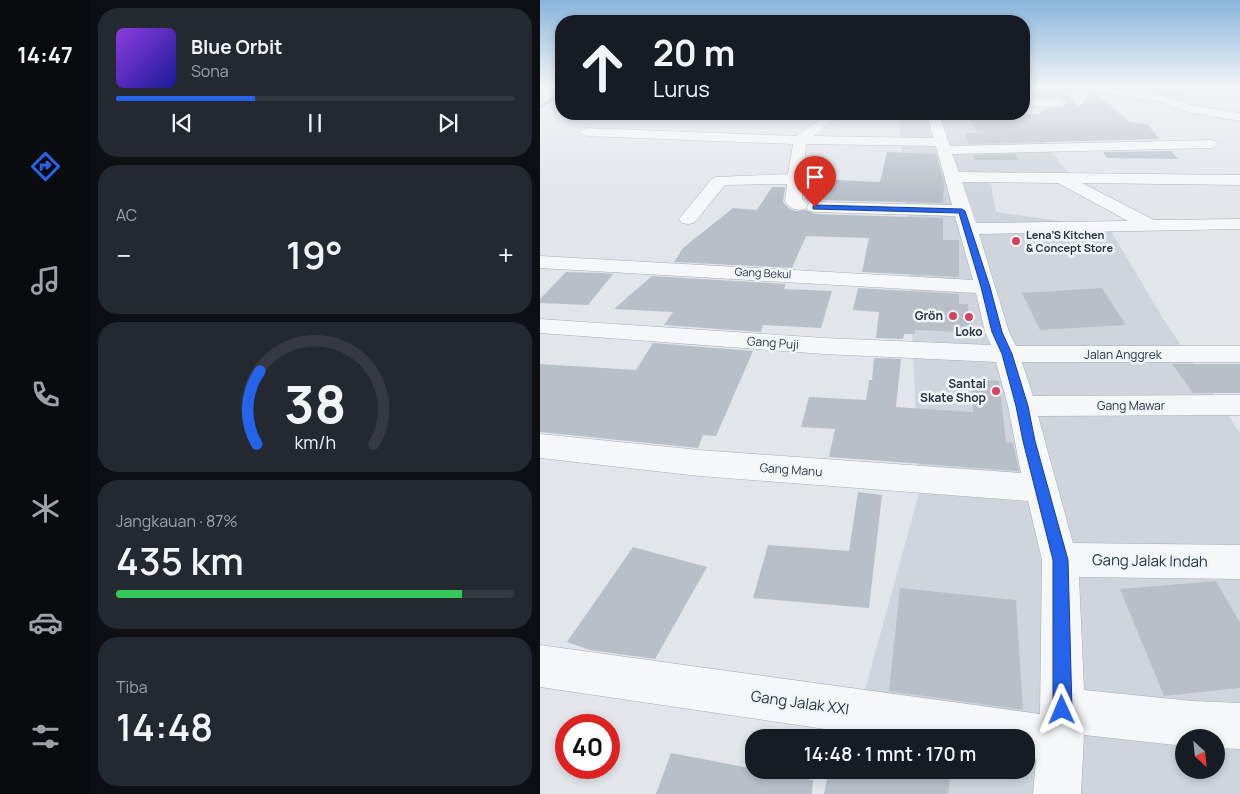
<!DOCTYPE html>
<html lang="id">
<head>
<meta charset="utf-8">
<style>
  :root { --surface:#171b24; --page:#242831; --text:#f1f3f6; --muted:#9ea1a6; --line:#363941; --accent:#2563eb }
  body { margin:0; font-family:Manrope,sans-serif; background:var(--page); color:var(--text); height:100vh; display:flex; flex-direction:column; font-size:19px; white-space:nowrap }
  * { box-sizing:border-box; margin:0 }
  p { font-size:16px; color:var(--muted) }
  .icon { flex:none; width:28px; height:28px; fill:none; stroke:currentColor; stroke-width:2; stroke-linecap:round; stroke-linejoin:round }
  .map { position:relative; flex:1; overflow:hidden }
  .panel { display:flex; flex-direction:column; gap:8px; padding:8px; background:#0d0f14; width:450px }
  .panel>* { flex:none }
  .top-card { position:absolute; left:15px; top:15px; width:475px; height:105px; border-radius:20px; box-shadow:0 2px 8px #0003; background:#171b24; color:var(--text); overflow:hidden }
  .needle { width:32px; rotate:153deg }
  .buttons { position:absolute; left:635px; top:729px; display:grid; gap:10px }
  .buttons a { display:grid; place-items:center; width:50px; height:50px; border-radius:50%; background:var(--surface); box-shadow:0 2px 8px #0003; font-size:25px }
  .speed { position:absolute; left:15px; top:714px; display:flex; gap:10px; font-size:25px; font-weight:700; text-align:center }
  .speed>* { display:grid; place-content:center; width:65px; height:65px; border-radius:50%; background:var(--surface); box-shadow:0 2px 8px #0003; line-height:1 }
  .speed .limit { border:8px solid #d22; background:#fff; color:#111 }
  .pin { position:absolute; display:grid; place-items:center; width:42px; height:42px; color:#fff; margin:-51px -21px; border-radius:50% 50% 50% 0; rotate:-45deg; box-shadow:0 0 5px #0007 }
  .pin .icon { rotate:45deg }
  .me { position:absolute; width:55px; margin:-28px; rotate:359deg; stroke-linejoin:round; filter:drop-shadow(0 0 4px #0008) }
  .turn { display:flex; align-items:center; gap:18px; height:105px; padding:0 15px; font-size:22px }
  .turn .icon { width:65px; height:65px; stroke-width:2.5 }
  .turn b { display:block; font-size:35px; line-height:42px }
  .big { font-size:38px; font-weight:600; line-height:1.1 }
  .panel .widget { flex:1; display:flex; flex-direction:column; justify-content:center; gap:8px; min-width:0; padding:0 18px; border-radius:20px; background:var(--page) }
  .panel .dial { align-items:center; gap:0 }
  .dial svg { height:130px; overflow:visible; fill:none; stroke:var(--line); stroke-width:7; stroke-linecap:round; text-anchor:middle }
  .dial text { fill:var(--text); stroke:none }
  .song { display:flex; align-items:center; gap:15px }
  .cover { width:60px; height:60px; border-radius:8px; background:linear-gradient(135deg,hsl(270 70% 55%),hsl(240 70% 35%)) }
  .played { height:5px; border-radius:2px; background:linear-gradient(90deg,var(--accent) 35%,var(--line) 35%) }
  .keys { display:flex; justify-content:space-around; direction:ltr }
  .heat { display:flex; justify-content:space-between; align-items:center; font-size:28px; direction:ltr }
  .charge { height:8px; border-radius:4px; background:linear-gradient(90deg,#34c759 87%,var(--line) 0) }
  .trip { position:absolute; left:205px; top:729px; width:290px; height:50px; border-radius:20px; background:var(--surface); box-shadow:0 2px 8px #0003; font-weight:600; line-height:50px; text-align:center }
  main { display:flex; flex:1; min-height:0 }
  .tab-bar { display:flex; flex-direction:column; width:90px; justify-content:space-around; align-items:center; background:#090b0e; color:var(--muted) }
  .tab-bar .icon { width:35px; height:35px }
  .tab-bar .on { color:var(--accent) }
  .tab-bar b { font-size:22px; color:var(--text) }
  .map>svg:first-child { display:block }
  .built { fill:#d0d5dd; fill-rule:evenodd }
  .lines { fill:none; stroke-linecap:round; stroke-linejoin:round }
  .stream { fill:#9cb6cc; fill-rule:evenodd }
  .building { fill:#b9bfc9 }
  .minor-casing { stroke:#a7adb6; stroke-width:1 }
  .minor { fill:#f5f7f9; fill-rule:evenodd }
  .route { fill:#2563eb; stroke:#184099 }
  .poi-dot { fill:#d44360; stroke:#f2f5f8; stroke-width:2 }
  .labels { text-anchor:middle; stroke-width:5; stroke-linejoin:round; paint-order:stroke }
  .far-poi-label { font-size:11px; font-weight:bold; fill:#293444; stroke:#f2f5f8; text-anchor:start }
  .far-street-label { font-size:11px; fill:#293444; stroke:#f2f5f8 }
  .poi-label { font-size:12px; font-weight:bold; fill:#293444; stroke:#f2f5f8; text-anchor:end }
  .street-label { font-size:12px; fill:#293444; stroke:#f2f5f8 }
  .near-street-label { font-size:15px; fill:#293444; stroke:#f2f5f8 }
</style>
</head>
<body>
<main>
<nav class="tab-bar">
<b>14:47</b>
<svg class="icon on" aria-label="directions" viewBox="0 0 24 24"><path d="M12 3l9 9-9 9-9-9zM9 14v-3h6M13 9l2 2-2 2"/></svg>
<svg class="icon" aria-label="music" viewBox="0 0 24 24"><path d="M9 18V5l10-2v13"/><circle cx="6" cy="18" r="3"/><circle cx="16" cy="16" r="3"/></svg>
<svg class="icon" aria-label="phone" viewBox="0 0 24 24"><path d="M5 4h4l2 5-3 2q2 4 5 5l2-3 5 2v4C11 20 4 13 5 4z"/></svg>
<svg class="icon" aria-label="climate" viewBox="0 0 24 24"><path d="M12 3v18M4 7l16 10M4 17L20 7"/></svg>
<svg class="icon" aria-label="car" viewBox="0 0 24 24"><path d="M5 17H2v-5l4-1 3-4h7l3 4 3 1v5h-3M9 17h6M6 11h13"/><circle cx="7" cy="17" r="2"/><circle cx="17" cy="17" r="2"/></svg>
<svg class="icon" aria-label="filters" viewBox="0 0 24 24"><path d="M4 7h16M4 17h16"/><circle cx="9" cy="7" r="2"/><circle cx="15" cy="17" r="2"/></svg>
</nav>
<section class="panel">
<div class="widget">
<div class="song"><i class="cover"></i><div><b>Blue Orbit</b><p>Sona</p></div></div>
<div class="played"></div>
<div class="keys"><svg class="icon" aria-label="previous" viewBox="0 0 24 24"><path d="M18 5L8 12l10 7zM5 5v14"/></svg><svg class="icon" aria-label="pause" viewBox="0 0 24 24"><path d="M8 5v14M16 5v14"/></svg><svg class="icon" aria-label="next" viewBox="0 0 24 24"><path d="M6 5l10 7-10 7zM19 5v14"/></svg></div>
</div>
<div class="widget"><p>AC</p>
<div class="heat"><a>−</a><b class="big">19°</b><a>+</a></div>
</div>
<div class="widget dial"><svg viewBox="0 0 100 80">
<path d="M14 69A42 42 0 1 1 86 69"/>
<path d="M14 69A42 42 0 0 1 16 24" stroke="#2563eb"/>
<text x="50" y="56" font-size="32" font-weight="700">38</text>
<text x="50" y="72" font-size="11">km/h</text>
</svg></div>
<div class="widget"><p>Jangkauan · 87%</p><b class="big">435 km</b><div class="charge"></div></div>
<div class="widget"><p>Tiba</p><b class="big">14:48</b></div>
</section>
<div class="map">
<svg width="700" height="794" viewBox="0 0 700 794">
  <rect width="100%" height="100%" fill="#e2e6eb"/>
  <g class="built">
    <path d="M484 86H637L647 97 633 103Z"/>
    <path d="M358 114H482L529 174H449L456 212 569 228 624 320 700 433V794H297L303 770H486V738L312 737 379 493 367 209ZM644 738H676V770H644Z"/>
  </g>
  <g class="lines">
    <path class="stream" d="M20 92H21V95L0 109V106Z"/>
  </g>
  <g class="building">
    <path d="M486 86H518L539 107 551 93 557 94 589 122 607 124 620 139 429 144 425 133H437L428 114H502L499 111H507L505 108H522L525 105V102L518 98H496Z"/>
    <path d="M631 151 638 159 567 158 563 152Z"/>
    <path d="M347 152 396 154 404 182 403 203 275 200 268 202 264 198 265 188 293 189 296 180 340 182Z"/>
    <path d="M475 154 478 160H435L433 155Z"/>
    <path d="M232 187H245L243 202 250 209 256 211 266 210 275 214 403 218V240H419V277L322 272 329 238 266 236 252 268 134 262 143 248 193 208 217 210Z"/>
    <path d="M26 272 63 273 73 274 48 305 0 303V299Z"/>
    <path d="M112 276 246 284 244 289 292 291 281 328 223 325 221 332 124 325 133 312 74 309Z"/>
    <path d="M318 288 419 294V304H428L430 332 375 330V334H364L363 339 336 338 339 312 313 310Z"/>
    <path d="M562 288 586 325 500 330 482 293Z"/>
    <path d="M113 343 213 351 176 436 163 435 158 448 0 432V364L96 370Z"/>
    <path d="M334 358 361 359 356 407 433 412 432 379 459 381 466 442 473 443 479 471 289 457 295 429 261 427 269 397 326 400 329 380H332Z"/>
    <path d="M632 364H700V393H653Z"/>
    <path d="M318 492 342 495 329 608 213 598 228 545 309 551Z"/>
    <path d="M93 547 167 567 115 659 50 650 27 642Z"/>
    <path d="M676 581 700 623V688L624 696 580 589Z"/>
    <path d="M360 588 476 600 483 710 349 691Z"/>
    <path d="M131 753 273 780 272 794H116Z"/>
    <path d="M289 770H411L408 794H284Z"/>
  </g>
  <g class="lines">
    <g class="minor-casing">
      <g id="minor">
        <path d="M531 86H557L625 96 650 105 700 113V121L647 112 622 102 536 89Z"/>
        <path d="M518 100 524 104 522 106 484 107V100Z"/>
        <path d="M286 114H294L296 117 274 136 393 138 387 114H399L410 146 672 140 679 144 672 148 412 154 419 172 700 175V185L542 183 614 220 700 219V229L439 234 469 332 476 346H700V362H482L493 396 700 395V415L498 416 533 543 700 545V579L539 577 544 690 652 701 700 703V749L676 748V738H644V746L544 735 541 794H493L496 759 486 758V738H346L0 687V645L500 714 502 560 488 501 159 476 0 458V434L159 450 481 473 468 406 456 362 284 354 0 333V319L284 338 451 345 445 332 436 293 0 268V256L433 280 415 216 275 212 269 211 266 207 269 203 275 202 412 205 396 146 266 144 262 199 268 205 265 209C256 211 250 209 245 201L247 184 185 185 154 223 148 224 142 223 139 219 171 180 176 177 248 174 253 144 46 136 39 132 46 128 257 136ZM422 182 518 183 588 221 436 223Z"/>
      </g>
    </g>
    <use href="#minor" class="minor"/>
  </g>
  <linearGradient id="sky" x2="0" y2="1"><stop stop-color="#89b5dd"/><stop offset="0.44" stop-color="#f2f4f6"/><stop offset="1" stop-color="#f2f4f6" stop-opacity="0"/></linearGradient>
  <rect width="700" height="197" fill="url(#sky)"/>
  <path class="route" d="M275 205 422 209 425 211 450 287 462 332 472 354 488 406 495 441 528 560 532 710 529 717 522 720 516 717 513 710V560L483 441 476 406 462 354 452 332 441 287 419 213 273 209V206Z"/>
  <g class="poi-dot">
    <circle cx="476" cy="241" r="5"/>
    <circle cx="413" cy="316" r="5"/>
    <circle cx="429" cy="317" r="5"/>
    <circle cx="456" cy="391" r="5"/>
  </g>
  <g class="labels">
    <g class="far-poi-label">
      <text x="486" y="239">Lena’S Kitchen<tspan x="486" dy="13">&amp; Concept Store</tspan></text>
    </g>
    <g class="far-street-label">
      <text transform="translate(223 273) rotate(3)" y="4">Gang Bekul</text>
    </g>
    <g class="poi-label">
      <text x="403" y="320">Grön</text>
      <text x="429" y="336" text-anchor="middle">Loko</text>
      <text x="446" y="388">Santai<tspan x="446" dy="14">Skate Shop</tspan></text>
    </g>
    <g class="street-label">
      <text transform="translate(233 343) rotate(4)" y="4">Gang Puji</text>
      <text x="583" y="359">Jalan Anggrek</text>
      <text x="591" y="410">Gang Mawar</text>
      <text transform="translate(251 470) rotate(4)" y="4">Gang Manu</text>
    </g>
    <g class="near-street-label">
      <text transform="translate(610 561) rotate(1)" y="5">Gang Jalak Indah</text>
      <text transform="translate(260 703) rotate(8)" y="5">Gang Jalak XXI</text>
    </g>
  </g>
</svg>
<div class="buttons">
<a><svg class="needle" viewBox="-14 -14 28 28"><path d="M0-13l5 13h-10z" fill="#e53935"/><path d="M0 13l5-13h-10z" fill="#9ea1a6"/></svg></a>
</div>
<div class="speed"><div class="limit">40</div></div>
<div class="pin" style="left:275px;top:207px;background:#d93025"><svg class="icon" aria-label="arrive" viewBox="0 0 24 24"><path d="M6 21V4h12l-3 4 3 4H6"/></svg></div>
<svg class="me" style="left:522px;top:710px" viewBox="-20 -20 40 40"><path d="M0-17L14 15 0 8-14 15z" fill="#2563eb" stroke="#fff" stroke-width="4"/></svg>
<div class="trip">14:48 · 1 mnt · 170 m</div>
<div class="top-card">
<div class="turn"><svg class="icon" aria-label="ahead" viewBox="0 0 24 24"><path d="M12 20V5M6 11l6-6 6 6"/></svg><div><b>20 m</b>Lurus</div></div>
</div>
</div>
</main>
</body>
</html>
